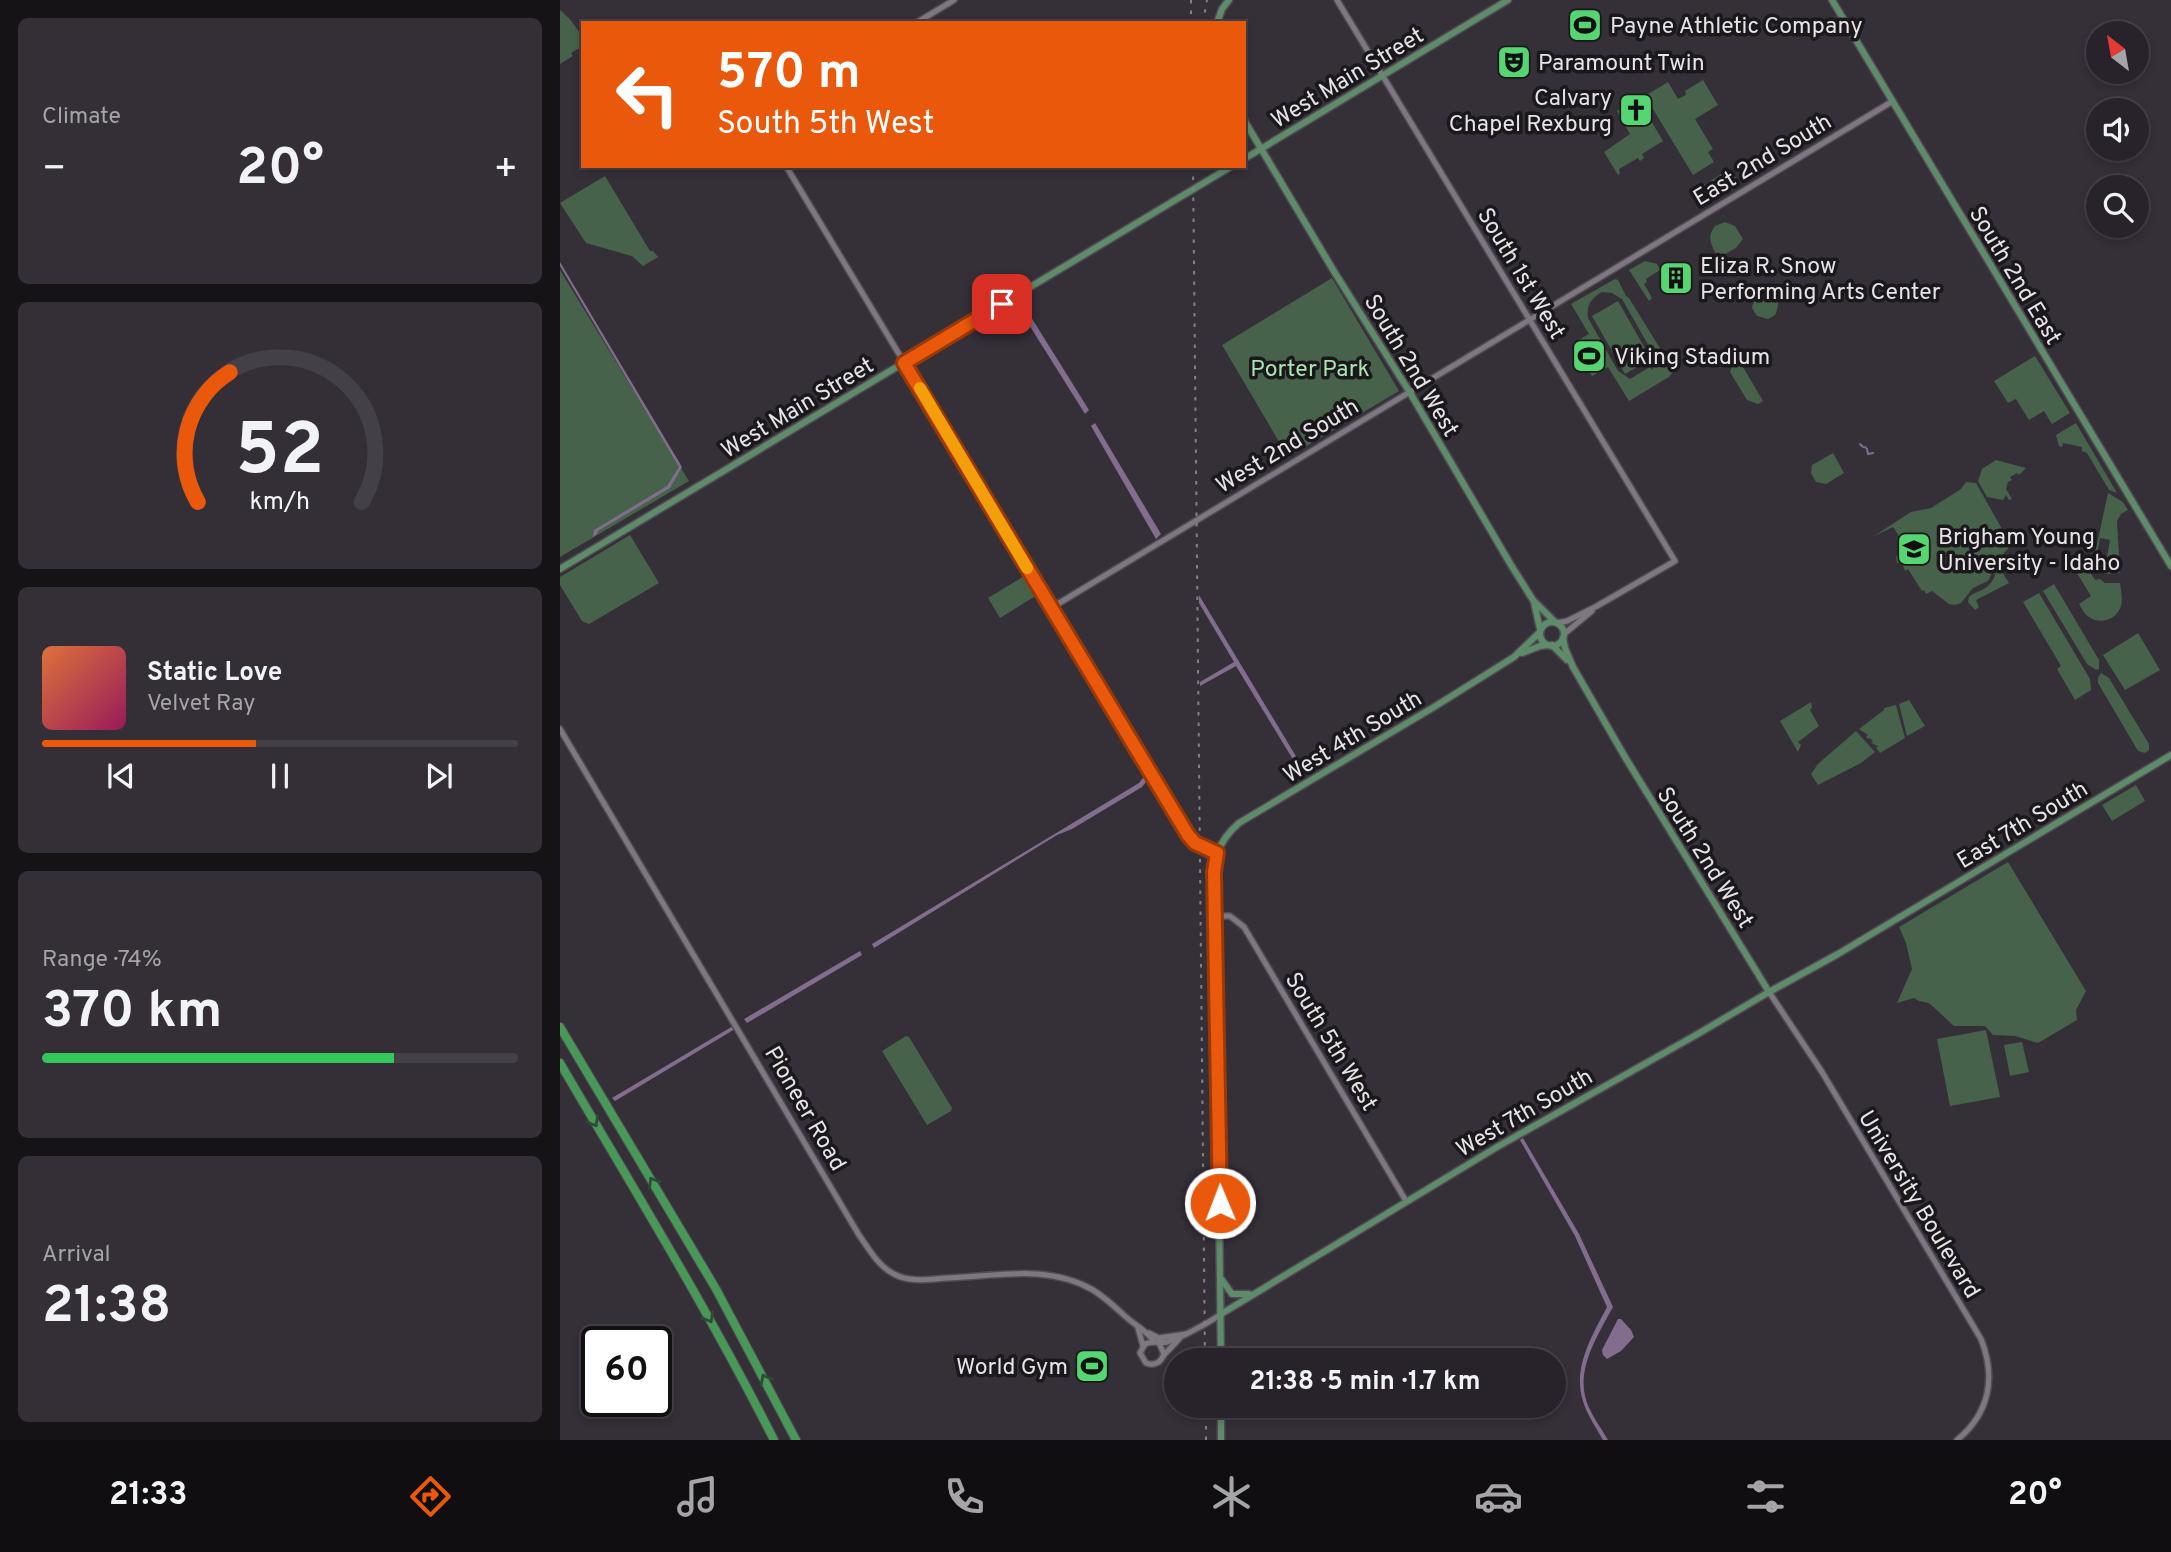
<!DOCTYPE html>
<html lang="en">
<head>
<meta charset="utf-8">
<style>
  :root { --surface:#28232a; --page:#342f36; --text:#f1f3f6; --muted:#a5a4a8; --line:#444047; --accent:#ea580c }
  body { margin:0; font-family:Overpass,sans-serif; background:var(--page); color:var(--text); height:100vh; display:flex; flex-direction:column; font-size:26px; white-space:nowrap }
  * { box-sizing:border-box; margin:0 }
  p { font-size:23px; color:var(--muted) }
  .icon { flex:none; width:38px; height:38px; fill:none; stroke:currentColor; stroke-width:2; stroke-linecap:round; stroke-linejoin:round }
  .map { position:relative; flex:1; overflow:hidden }
  .panel { display:flex; flex-direction:column; gap:18px; padding:18px; background:#161317; width:560px }
  .panel>* { flex:none }
  .top-card { position:absolute; left:21px; top:21px; width:665px; height:147px; border-radius:0px; box-shadow:0 4px 10px #0003,0 0 0 2px var(--line); background:#ea580c; color:#fff; overflow:hidden }
  .needle { width:46px; rotate:329deg }
  .buttons { position:absolute; left:1526px; top:21px; display:grid; gap:14px }
  .buttons a { display:grid; place-items:center; width:63px; height:63px; border-radius:50%; background:var(--surface); box-shadow:0 4px 10px #0003,0 0 0 2px var(--line); font-size:35px }
  .speed { position:absolute; left:21px; top:1326px; display:flex; gap:14px; font-size:35px; font-weight:700; text-align:center }
  .speed>* { display:grid; place-content:center; width:91px; height:91px; border-radius:50%; background:var(--surface); box-shadow:0 4px 10px #0003,0 0 0 2px var(--line); line-height:1 }
  .speed .limit { border:4px solid #111; border-radius:10px; background:#fff; color:#111 }
  .pin { position:absolute; display:grid; place-items:center; width:60px; height:60px; color:#fff; margin:-30px; border-radius:14px; box-shadow:0 4px 10px #0006 }
  .me { position:absolute; width:77px; margin:-38px; rotate:359deg; stroke-linejoin:round; filter:drop-shadow(0 0 5px #0008) }
  .turn { display:flex; align-items:center; gap:24px; height:147px; padding:0 21px; font-size:32px }
  .turn .icon { width:91px; height:91px; stroke-width:2.5 }
  .turn b { display:block; font-size:49px; line-height:60px }
  .big { font-size:52px; font-weight:700; line-height:1.1 }
  .panel .card { flex:1; display:flex; flex-direction:column; justify-content:center; gap:10px; min-width:0; padding:0 24px; border-radius:10px; background:var(--page) }
  .panel .dial { align-items:center; gap:0 }
  .dial svg { height:182px; overflow:visible; fill:none; stroke:var(--line); stroke-width:7; stroke-linecap:round; text-anchor:middle }
  .dial text { fill:var(--text); stroke:none }
  .song { display:flex; align-items:center; gap:21px }
  .cover { width:84px; height:84px; border-radius:10px; background:linear-gradient(135deg,hsl(20 70% 55%),hsl(330 70% 35%)) }
  .played { height:7px; border-radius:4px; background:linear-gradient(90deg,var(--accent) 45%,var(--line) 45%) }
  .keys { display:flex; justify-content:space-around; direction:ltr }
  .heat { display:flex; justify-content:space-between; align-items:center; font-size:38px; direction:ltr }
  .charge { height:10px; border-radius:5px; background:linear-gradient(90deg,#34c759 74%,var(--line) 0) }
  .trip { position:absolute; left:604px; top:1348px; width:402px; height:70px; border-radius:35px; background:var(--surface); box-shadow:0 4px 10px #0003,0 0 0 2px var(--line); font-weight:700; line-height:70px; text-align:center }
  .tabs { display:flex; height:112px; justify-content:space-around; align-items:center; background:#100e11; color:var(--muted) }
  .tabs .icon { width:49px; height:49px }
  .tabs .active { color:var(--accent) }
  .tabs b { font-size:32px; color:var(--text) }
  main { display:flex; flex:1; min-height:0 }
  .map>svg:first-child { display:block }
  .green { fill:#46624a; fill-rule:evenodd }
  .water { fill:#836d8f }
  .lines { fill:none; stroke-linecap:round; stroke-linejoin:round }
  .stream { stroke:#836d8f; stroke-width:2 }
  .minor-casing { stroke:#514c54; stroke-width:8 }
  .major-casing { stroke:#514c54; stroke-width:9 }
  .highway-casing { stroke:#514c54; stroke-width:10 }
  .minor { stroke:#7e7782; stroke-width:5 }
  .major { stroke:#5e8b69; stroke-width:6 }
  .highway { stroke:#489958; stroke-width:8 }
  .rail { stroke:#858087; stroke-width:2; stroke-dasharray:3.5 7; stroke-linecap:butt }
  .oneway { stroke:#2d4c34 }
  .route-casing { stroke:#983908; stroke-width:18 }
  .route { stroke:#ea580c; stroke-width:12 }
  .slow { stroke:#f59e0b; stroke-width:12 }
  .labels { text-anchor:middle; stroke-width:7; stroke-linejoin:round; paint-order:stroke }
  .poi-label { font-size:23px; fill:#e6e2e8; stroke:#1b181c; text-anchor:start }
  .street-label { font-size:23px; fill:#e6e2e8; stroke:#1b181c }
  .park-label { font-size:23px; fill:#aae2b1; stroke:#1b181c }
</style>
</head>
<body>
<main>
<section class="panel">
<div class="card"><p>Climate</p>
<div class="heat"><a>−</a><b class="big">20°</b><a>+</a></div>
</div>
<div class="card dial"><svg viewBox="0 0 100 80">
<path d="M14 69A42 42 0 1 1 86 69"/>
<path d="M14 69A42 42 0 0 1 28 12" stroke="#ea580c"/>
<text x="50" y="56" font-size="32" font-weight="700">52</text>
<text x="50" y="72" font-size="11">km/h</text>
</svg></div>
<div class="card">
<div class="song"><i class="cover"></i><div><b>Static Love</b><p>Velvet Ray</p></div></div>
<div class="played"></div>
<div class="keys"><svg class="icon" aria-label="previous" viewBox="0 0 24 24"><path d="M18 5L8 12l10 7zM5 5v14"/></svg><svg class="icon" aria-label="pause" viewBox="0 0 24 24"><path d="M8 5v14M16 5v14"/></svg><svg class="icon" aria-label="next" viewBox="0 0 24 24"><path d="M6 5l10 7-10 7zM19 5v14"/></svg></div>
</div>
<div class="card"><p>Range · 74%</p><b class="big">370 km</b><div class="charge"></div></div>
<div class="card"><p>Arrival</p><b class="big">21:38</b></div>
</section>
<div class="map">
<svg width="1611" height="1440" viewBox="0 0 1611 1440">
  <rect width="100%" height="100%" fill="#352f38"/>
  <g class="green">
    <path d="M0 10C10 18 23 33 23 46L11 53 13 56 0 64Z"/>
    <path d="M1143 80 1158 105 1135 119 1153 149 1148 152 1154 162 1133 175 1085 96 1108 82 1118 99 1126 95 1125 91Z"/>
    <path d="M1064 107 1073 122 1087 114 1103 141 1082 154 1084 158 1080 161 1078 158 1059 169 1060 173 1058 175 1044 152 1070 134 1057 111Z"/>
    <path d="M1168 170 1169 172 1171 171 1180 183 1150 200 1142 186Z"/>
    <path d="M45 176 90 251H93L98 257 83 266 72 256 26 243 0 203Z"/>
    <path d="M1165 222 1175 226 1183 239 1176 248 1158 258C1153 246 1145 239 1155 226Z"/>
    <path d="M1085 261 1097 264 1100 270 1086 279 1087 282 1084 284 1092 298 1089 301 1069 270Z"/>
    <path d="M0 270 129 481 0 557Z"/>
    <path d="M772 278 839 391 728 457 662 345Z"/>
    <path d="M1055 279 1058 280 1066 296 1069 298 1114 371 1109 377 1069 401 1048 367 1032 376 1027 368 1022 367 1016 357 1018 352 1013 343 1029 334 1011 304ZM1042 292 1052 293 1062 299 1094 355 1095 362 1092 370 1090 367 1070 379 1058 371 1028 318C1026 306 1031 298 1042 292Z"/>
    <path d="M1211 293C1220 297 1219 307 1215 315L1208 319 1197 316 1192 308C1193 298 1202 293 1211 293Z"/>
    <path d="M1058 301 1091 359 1065 374 1032 316Z"/>
    <path d="M1475 356 1510 413 1492 424 1484 411 1469 420 1456 399 1448 403 1434 381Z"/>
    <path d="M1174 360 1179 363 1182 361 1184 366 1183 367 1203 401 1198 404 1187 400 1170 372Z"/>
    <path d="M1516 423 1557 493 1549 490 1527 453 1522 451V447L1503 443 1502 447 1499 446 1496 435Z"/>
    <path d="M1273 453 1284 473 1266 484 1256 482 1251 473 1252 465Z"/>
    <path d="M1436 460 1466 468 1459 475 1457 473 1450 477 1452 480 1448 482 1446 489 1452 499 1449 500 1446 495 1443 500 1427 497 1418 481 1422 469Z"/>
    <path d="M1406 482 1416 483 1451 545 1438 560 1428 581 1413 588 1401 603 1395 605 1389 604 1372 591 1366 594 1364 590 1362 591 1348 569 1345 571 1342 562 1337 563 1336 557C1346 546 1340 537 1333 527L1314 536 1351 512 1371 508 1401 489Z"/>
    <path d="M1548 493 1563 502 1568 510 1561 514 1557 521 1560 573 1544 574 1550 540 1540 538 1536 560 1534 558Z"/>
    <path d="M70 535 99 583 29 624 22 621 0 585V577Z"/>
    <path d="M1450 559 1457 561 1440 569 1449 583 1416 600 1419 607 1415 610 1408 602 1409 597C1415 591 1424 591 1429 585 1439 575 1434 562 1450 559Z"/>
    <path d="M1525 564 1535 580 1540 579 1545 583H1560C1561 590 1563 599 1561 606 1557 620 1540 625 1529 617 1524 614 1522 609 1519 604L1531 596 1515 570Z"/>
    <path d="M466 575 477 593 474 597 440 618 428 598Z"/>
    <path d="M1494 584 1539 660V669L1536 670 1527 664 1483 591Z"/>
    <path d="M1479 593 1530 679 1531 690 1515 700 1497 669 1501 666 1463 602Z"/>
    <path d="M1578 633 1600 670 1565 690 1543 655Z"/>
    <path d="M1541 673 1549 678 1589 744V750L1585 753 1578 751 1538 683V678Z"/>
    <path d="M1349 700 1365 726 1347 736 1339 704Z"/>
    <path d="M1251 702 1252 708 1250 710 1259 726 1238 742 1241 745 1238 752 1220 721Z"/>
    <path d="M1336 705 1345 738 1320 753 1316 748 1318 746 1311 743 1313 741 1310 738 1308 739 1306 737 1308 735 1299 729 1324 710V708Z"/>
    <path d="M1296 731 1315 752 1301 763 1258 785 1251 774 1258 764Z"/>
    <path d="M1576 785 1585 801 1552 821 1542 805Z"/>
    <path d="M1448 862 1526 991 1516 1010 1517 1020 1478 1043 1455 1036 1433 1035 1425 1026H1394L1369 1003 1359 1001 1354 998 1337 1003 1352 969 1346 943 1339 927Z"/>
    <path d="M1426 1030 1440 1097 1390 1106 1377 1039Z"/>
    <path d="M346 1036 349 1037 392 1108 391 1111 367 1125 322 1051Z"/>
    <path d="M1462 1042 1469 1072 1450 1076 1444 1045Z"/>
  </g>
  <g class="water">
    <path d="M0 262 122 467 110 488 38 531 37 534 33 537 34 530 107 486 119 467 0 266Z"/>
    <path d="M461 301 529 410 525 414 456 304Z"/>
    <path d="M535 423 601 534 596 539 531 426Z"/>
    <path d="M639 595 746 773 743 776 676 666 640 686V682L674 662 639 603Z"/>
    <path d="M586 774 589 778 582 787 512 829 497 835 314 948 312 944 579 783Z"/>
    <path d="M300 951 302 955 187 1023 184 1019Z"/>
    <path d="M173 1026 175 1029 55 1101 52 1098Z"/>
    <path d="M963 1138 1019 1234 1053 1307C1039 1333 1018 1365 1025 1396 1028 1411 1040 1426 1048 1440H1043C1036 1427 1027 1415 1023 1401 1012 1368 1033 1334 1047 1307L1015 1236 960 1140Z"/>
    <path d="M1058 1319H1061L1071 1330 1074 1337 1061 1351 1047 1359 1043 1355 1042 1350Z"/>
  </g>
  <g class="lines">
    <g class="stream">
      <path d="M1300 444 1303 447"/>
      <path d="M1305 447 1307 449 1308 454 1313 453"/>
    </g>
    <g class="minor-casing">
      <g id="minor">
        <path d="M777 0 1115 561 1037 606 1007 621 996 623"/>
        <path d="M356 23 394 0"/>
        <path d="M226 166 628 835 635 843 657 853"/>
        <path d="M491 608 1333 101"/>
        <path d="M1004 634 1032 611"/>
        <path d="M0 729 299 1235C309 1249 318 1266 334 1274 350 1283 370 1279 387 1278 436 1276 488 1264 533 1290 546 1298 556 1308 566 1317 576 1326 587 1331 594 1341"/>
        <path d="M656 916H670L684 927 846 1201"/>
        <path d="M1209 992 1262 1072 1421 1339C1436 1377 1430 1413 1397 1440"/>
        <path d="M578 1328 583 1346"/>
        <path d="M589 1333 599 1338 626 1334"/>
        <path d="M599 1343 604 1354C601 1363 594 1366 586 1363L580 1353 585 1344C593 1340 598 1344 607 1342 617 1340 652 1321 661 1314"/>
        <path d="M603 1356 619 1339"/>
      </g>
    </g>
    <g class="major-casing">
      <g id="major">
        <path d="M1272 0 1611 566"/>
        <path d="M657 23 662 9 669 0"/>
        <path d="M684 120 775 273 849 391 951 565 973 600 995 622"/>
        <path d="M684 159 948 0"/>
        <path d="M0 569 672 166"/>
        <path d="M974 602 980 629"/>
        <circle cx="992" cy="634" r="12"/>
        <path d="M1003 638 1005 648 1013 667 1065 757 1209 992"/>
        <path d="M992 645 1007 660"/>
        <path d="M962 653 980 646 988 645"/>
        <path d="M662 1280 672 1294H689"/>
        <path d="M661 1314 937 1147 1136 1035 1209 992 1278 954 1611 755"/>
        <path d="M661 1360 655 890C654 860 655 844 679 823L874 707 954 657 980 632"/>
        <path d="M661 1440V1405"/>
      </g>
    </g>
    <g class="highway-casing">
      <g id="highway">
        <path d="M0 1027 156 1289 236 1440"/>
        <path d="M0 1063C73 1188 149 1311 214 1440"/>
      </g>
    </g>
    <use href="#minor" class="minor"/>
    <use href="#major" class="major"/>
    <use href="#highway" class="highway"/>
    <g class="rail">
      <path d="M631 0V23"/>
      <path d="M643 23 647 0"/>
      <path d="M633 166 645 1360"/>
      <path d="M646 1405V1440"/>
    </g>
  </g>
  <defs><path id="oneway-chevron" d="M-2-3.5L2.5 0L-2 3.5" fill="none" stroke-width="1.6" stroke-linecap="round" stroke-linejoin="round" transform="scale(1.75)"/></defs>
  <g class="oneway">
    <use href="#oneway-chevron" transform="translate(34 1122) rotate(60)"/>
    <use href="#oneway-chevron" transform="translate(93 1182) rotate(-121)"/>
    <use href="#oneway-chevron" transform="translate(149 1318) rotate(61)"/>
    <use href="#oneway-chevron" transform="translate(205 1379) rotate(-118)"/>
  </g>
  <g class="lines">
    <g class="route-casing">
      <path id="route" d="M442 304 344 363 628 835 635 843 657 853 654 872 660 1203"/>
    </g>
    <use href="#route" class="route"/>
    <path class="slow" d="M360 388 467 568"/>
  </g>
  <defs>
    <g id="stadium-square" transform="scale(1.75)"><rect x="-9" y="-9" width="18" height="18" rx="4" fill="#55d672" stroke="#1b181c"/><path d="M0-5a6.5 5 0 1 0 0 10a6.5 5 0 1 0 0-10ZM-3.5-1.8h7v3.6h-7Z" fill="#111"/></g>
    <g id="theatre-square" transform="scale(1.75)"><rect x="-9" y="-9" width="18" height="18" rx="4" fill="#55d672" stroke="#1b181c"/><path d="M-5-5.5Q0-4 5-5.5V0Q5 5 0 6Q-5 5-5 0ZM-3.3-2.5H-1v1.5H-3.3ZM1-2.5H3.3v1.5H1ZM-2.8 1Q0 5.5 2.8 1Z" fill="#111"/></g>
    <g id="church-square" transform="scale(1.75)"><rect x="-9" y="-9" width="18" height="18" rx="4" fill="#55d672" stroke="#1b181c"/><path d="M-1.2-6h2.4v3.5h3.3v2.4h-3.3V6h-2.4V-.1h-3.3v-2.4h3.3Z" fill="#111"/></g>
    <g id="building-square" transform="scale(1.75)"><rect x="-9" y="-9" width="18" height="18" rx="4" fill="#55d672" stroke="#1b181c"/><path d="M-4-6H4V6H1V3H-1V6H-4ZM-2.5-4.3h1.7v1.8h-1.7ZM.8-4.3h1.7v1.8H.8ZM-2.5-1h1.7V.8h-1.7ZM.8-1h1.7V.8H.8Z" fill="#111"/></g>
    <g id="university-square" transform="scale(1.75)"><rect x="-9" y="-9" width="18" height="18" rx="4" fill="#55d672" stroke="#1b181c"/><path d="M0-5L7-2L0 1L-7-2ZM-4 1L0 2.5L4 1V4Q0 6-4 4Z" fill="#111"/></g>
  </defs>
  <g fill-rule="evenodd">
    <use href="#stadium-square" x="1025" y="25"/>
    <use href="#theatre-square" x="954" y="62"/>
    <use href="#church-square" x="1076" y="110"/>
    <use href="#building-square" x="1116" y="278"/>
    <use href="#stadium-square" x="1029" y="356"/>
    <use href="#university-square" x="1354" y="549"/>
    <use href="#stadium-square" x="532" y="1366"/>
  </g>
  <g class="labels">
    <g class="poi-label">
      <text x="1050" y="33">Payne Athletic Company</text>
      <text x="978" y="70">Paramount Twin</text>
      <text x="1052" y="105" text-anchor="end">Calvary<tspan x="1052" dy="26">Chapel Rexburg</tspan></text>
      <text x="1140" y="273">Eliza R. Snow<tspan x="1140" dy="26">Performing Arts Center</tspan></text>
      <text x="1054" y="364">Viking Stadium</text>
      <text x="1378" y="544">Brigham Young<tspan x="1378" dy="26">University - Idaho</tspan></text>
      <text x="508" y="1374" text-anchor="end">World Gym</text>
    </g>
    <g class="street-label">
      <text transform="translate(787 77) rotate(-31)" y="8">West Main Street</text>
      <text transform="translate(1202 159) rotate(-31)" y="8">East 2nd South</text>
      <text transform="translate(962 273) rotate(59)" y="8">South 1st West</text>
      <text transform="translate(1456 275) rotate(59)" y="8">South 2nd East</text>
      <text transform="translate(852 365) rotate(59)" y="8">South 2nd West</text>
      <text transform="translate(237 407) rotate(-31)" y="8">West Main Street</text>
      <text transform="translate(727 445) rotate(-31)" y="8">West 2nd South</text>
      <text transform="translate(792 736) rotate(-31)" y="8">West 4th South</text>
      <text transform="translate(1462 824) rotate(-31)" y="8">East 7th South</text>
      <text transform="translate(1146 857) rotate(58)" y="8">South 2nd West</text>
      <text transform="translate(772 1041) rotate(59)" y="8">South 5th West</text>
      <text transform="translate(246 1108) rotate(60)" y="8">Pioneer Road</text>
      <text transform="translate(964 1112) rotate(-30)" y="8">West 7th South</text>
      <text transform="translate(1360 1204) rotate(59)" y="8">University Boulevard</text>
    </g>
    <g class="park-label">
      <text x="750" y="376">Porter Park</text>
    </g>
  </g>
</svg>
<div class="buttons">
<a><svg class="needle" viewBox="-14 -14 28 28"><path d="M0-13l5 13h-10z" fill="#e53935"/><path d="M0 13l5-13h-10z" fill="#a5a4a8"/></svg></a>
<a><svg class="icon" aria-label="sound" viewBox="0 0 24 24"><path d="M4 9h4l5-4v14l-5-4H4zM17 9q2 3 0 6"/></svg></a>
<a><svg class="icon" aria-label="search" viewBox="0 0 24 24"><circle cx="10" cy="10" r="6"/><path d="M15 15l6 6"/></svg></a>
</div>
<div class="speed"><div class="limit">60</div></div>
<div class="pin" style="left:442px;top:304px;background:#d93025"><svg class="icon" aria-label="arrive" viewBox="0 0 24 24"><path d="M6 21V4h12l-3 4 3 4H6"/></svg></div>
<svg class="me" style="left:660px;top:1203px" viewBox="-20 -20 40 40"><circle r="17" fill="#ea580c" stroke="#fff" stroke-width="3"/><path d="M0-11L8 9 0 5-8 9z" fill="#fff"/></svg>
<div class="trip">21:38 · 5 min · 1.7 km</div>
<div class="top-card">
<div class="turn"><svg class="icon" aria-label="left" viewBox="0 0 24 24"><path d="M17 20v-9H6M10 6l-5 5 5 5"/></svg><div><b>570 m</b>South 5th West</div></div>
</div>
</div>
</main>
<nav class="tabs">
<b>21:33</b>
<svg class="icon active" aria-label="directions" viewBox="0 0 24 24"><path d="M12 3l9 9-9 9-9-9zM9 14v-3h6M13 9l2 2-2 2"/></svg>
<svg class="icon" aria-label="music" viewBox="0 0 24 24"><path d="M9 18V5l10-2v13"/><circle cx="6" cy="18" r="3"/><circle cx="16" cy="16" r="3"/></svg>
<svg class="icon" aria-label="phone" viewBox="0 0 24 24"><path d="M5 4h4l2 5-3 2q2 4 5 5l2-3 5 2v4C11 20 4 13 5 4z"/></svg>
<svg class="icon" aria-label="climate" viewBox="0 0 24 24"><path d="M12 3v18M4 7l16 10M4 17L20 7"/></svg>
<svg class="icon" aria-label="car" viewBox="0 0 24 24"><path d="M5 17H2v-5l4-1 3-4h7l3 4 3 1v5h-3M9 17h6M6 11h13"/><circle cx="7" cy="17" r="2"/><circle cx="17" cy="17" r="2"/></svg>
<svg class="icon" aria-label="filters" viewBox="0 0 24 24"><path d="M4 7h16M4 17h16"/><circle cx="9" cy="7" r="2"/><circle cx="15" cy="17" r="2"/></svg>
<b>20°</b>
</nav>
</body>
</html>
